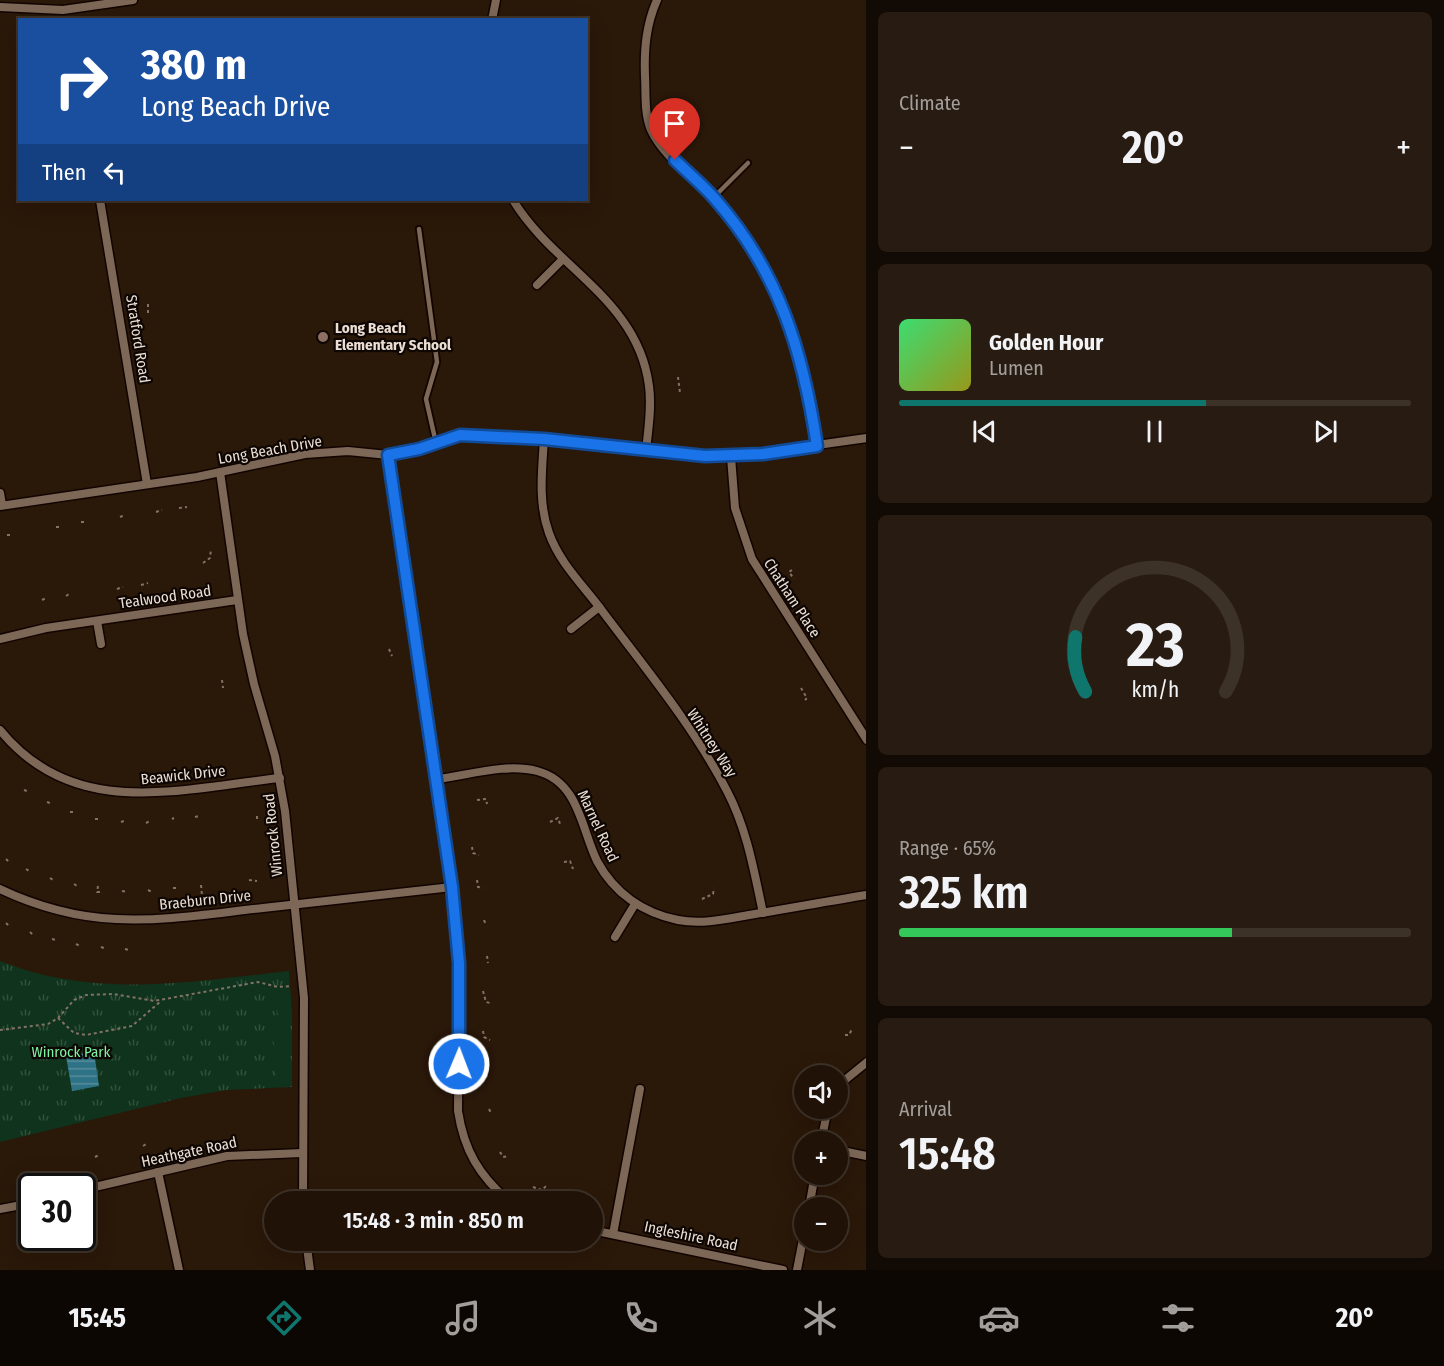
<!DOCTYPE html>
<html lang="en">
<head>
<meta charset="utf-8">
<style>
  :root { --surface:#201207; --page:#281b11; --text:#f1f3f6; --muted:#a29e9b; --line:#3d3228; --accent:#0f766e }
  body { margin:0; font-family:"Fira Sans Condensed",sans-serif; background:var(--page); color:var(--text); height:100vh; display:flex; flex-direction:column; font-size:22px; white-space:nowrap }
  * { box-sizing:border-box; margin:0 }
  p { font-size:20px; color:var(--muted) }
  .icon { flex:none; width:33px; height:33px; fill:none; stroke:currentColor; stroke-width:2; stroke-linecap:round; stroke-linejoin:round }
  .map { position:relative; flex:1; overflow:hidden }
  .side { display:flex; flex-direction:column; gap:12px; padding:12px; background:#120a04; width:578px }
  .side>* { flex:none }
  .banner { position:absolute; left:18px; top:18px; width:570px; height:183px; border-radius:0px; box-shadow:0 6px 24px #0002,0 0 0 2px var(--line); background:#1a4fa0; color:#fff; overflow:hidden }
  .tools { position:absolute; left:794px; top:1065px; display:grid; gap:12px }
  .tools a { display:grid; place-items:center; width:54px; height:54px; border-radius:50%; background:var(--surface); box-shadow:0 6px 24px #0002,0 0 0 2px var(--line); font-size:30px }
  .speed { position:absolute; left:18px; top:1173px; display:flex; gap:12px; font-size:30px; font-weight:700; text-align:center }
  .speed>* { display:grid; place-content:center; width:78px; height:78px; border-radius:50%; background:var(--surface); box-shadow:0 6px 24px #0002,0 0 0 2px var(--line); line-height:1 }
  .speed .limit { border:3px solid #111; border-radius:9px; background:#fff; color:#111 }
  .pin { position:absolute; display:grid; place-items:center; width:51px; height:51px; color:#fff; margin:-62px -26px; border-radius:50% 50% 50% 0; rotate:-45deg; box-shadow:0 0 6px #0007 }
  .pin .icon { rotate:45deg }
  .me { position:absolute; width:66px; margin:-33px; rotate:1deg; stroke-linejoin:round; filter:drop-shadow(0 0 4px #0008) }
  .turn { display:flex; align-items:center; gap:21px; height:126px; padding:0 24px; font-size:27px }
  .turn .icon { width:78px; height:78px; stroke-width:2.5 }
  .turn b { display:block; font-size:42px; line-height:51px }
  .then { display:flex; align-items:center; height:57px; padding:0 24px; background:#0003; gap:12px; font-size:22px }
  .big { font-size:45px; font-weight:600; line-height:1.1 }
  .side .tile { flex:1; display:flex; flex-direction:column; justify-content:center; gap:9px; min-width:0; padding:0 21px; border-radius:9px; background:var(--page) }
  .side .dial { align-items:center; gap:0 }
  .dial svg { height:156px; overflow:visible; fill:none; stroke:var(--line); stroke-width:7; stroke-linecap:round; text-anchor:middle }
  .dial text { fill:var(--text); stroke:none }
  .song { display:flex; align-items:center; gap:18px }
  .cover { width:72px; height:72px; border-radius:9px; background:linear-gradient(135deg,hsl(140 70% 55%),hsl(60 70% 35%)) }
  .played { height:6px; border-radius:3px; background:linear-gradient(90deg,var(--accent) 60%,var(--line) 60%) }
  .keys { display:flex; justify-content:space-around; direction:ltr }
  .heat { display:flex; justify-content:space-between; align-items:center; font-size:33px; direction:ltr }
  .charge { height:9px; border-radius:4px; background:linear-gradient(90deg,#34c759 65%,var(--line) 0) }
  .trip { position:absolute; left:264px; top:1191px; width:339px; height:60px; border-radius:30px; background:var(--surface); box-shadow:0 6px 24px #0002,0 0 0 2px var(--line); font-weight:600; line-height:60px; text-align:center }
  .dock { display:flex; height:96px; justify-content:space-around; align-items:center; background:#0d0703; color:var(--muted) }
  .dock .icon { width:42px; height:42px }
  .dock .active { color:var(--accent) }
  .dock b { font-size:27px; color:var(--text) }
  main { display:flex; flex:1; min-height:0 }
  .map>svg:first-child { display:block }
  .grass { fill:url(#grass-tufts) }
  .garden { fill:#0f331c }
  .water { fill:url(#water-rules) }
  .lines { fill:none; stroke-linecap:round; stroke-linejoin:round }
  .service-casing { stroke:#120400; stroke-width:8 }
  .minor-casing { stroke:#120400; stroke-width:11 }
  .path { stroke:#837367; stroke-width:2; stroke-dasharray:3 3; stroke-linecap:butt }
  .service { stroke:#7d6756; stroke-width:4.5 }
  .minor { stroke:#7d6756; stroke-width:8 }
  .route-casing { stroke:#114b97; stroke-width:15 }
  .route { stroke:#1a73e8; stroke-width:10 }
  .education-dot { fill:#8d6e63; stroke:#0d0602; stroke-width:2 }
  .labels { text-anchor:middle; stroke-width:4.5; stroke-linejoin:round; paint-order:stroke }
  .poi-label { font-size:15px; font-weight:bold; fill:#ebded4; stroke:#0d0602; text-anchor:start }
  .street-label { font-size:15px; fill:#ebded4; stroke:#0d0602 }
  .park-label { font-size:15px; fill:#7ef1a2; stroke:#0d0602 }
</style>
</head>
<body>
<main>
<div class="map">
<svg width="867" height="1270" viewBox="0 0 867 1270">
  <defs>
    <pattern id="grass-tufts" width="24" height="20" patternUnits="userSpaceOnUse" patternTransform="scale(1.5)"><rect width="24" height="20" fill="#0f331c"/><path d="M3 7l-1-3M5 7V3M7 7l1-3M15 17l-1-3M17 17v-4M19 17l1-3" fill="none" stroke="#32503c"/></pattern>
    <pattern id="water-rules" width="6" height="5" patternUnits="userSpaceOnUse" patternTransform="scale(1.5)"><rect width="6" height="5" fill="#2e7285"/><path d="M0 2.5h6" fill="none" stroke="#578c9b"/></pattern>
  </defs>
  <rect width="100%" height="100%" fill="#2a1809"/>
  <path class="grass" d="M0 961C94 999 191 982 289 971L292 1014V1087L226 1090 181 1098 0 1142Z"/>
  <g class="garden">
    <path d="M290 991 292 1020 270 1023V1017L278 1015 274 994Z"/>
    <path d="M292 1034V1053L277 1054 273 1041 274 1037Z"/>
    <path d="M291 1067V1085L279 1084 275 1069Z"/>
  </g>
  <path class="water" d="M94 1052 99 1086 72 1091 66 1056Z"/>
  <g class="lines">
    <g class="service-casing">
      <g id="service">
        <path d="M714 197 748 163"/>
        <path d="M419 229 437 362 426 399 436 443"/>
      </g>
    </g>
    <g class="minor-casing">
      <g id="minor">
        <path d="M657 0C646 25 644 49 645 76 646 94 644 113 651 130 663 157 694 176 714 197 729 213 744 232 755 251 791 312 806 377 817 446"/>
        <path d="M0 7 63 10 133 0"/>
        <path d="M492 20 496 0"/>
        <path d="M100 200 147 484"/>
        <path d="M513 200C554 268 638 299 649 386 652 408 648 430 646 451"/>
        <path d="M537 285 563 259"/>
        <path d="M544 439C542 471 538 503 549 533 560 564 584 586 603 612 646 669 694 727 727 791 747 829 754 871 763 913"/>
        <path d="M388 455 452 887 459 963 458 1111C464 1150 479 1176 510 1202"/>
        <path d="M731 457 735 508 752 559 867 740"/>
        <path d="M220 472 243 634 254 684 275 756 285 811 304 998 303 1202"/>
        <path d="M0 493 2 505"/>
        <path d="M0 506 197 477 305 454 348 451 388 455 419 449 460 435 544 439 646 451 731 457 867 438"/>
        <path d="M97 621 101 644"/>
        <path d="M571 629 599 607"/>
        <path d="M0 639 46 628 237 600"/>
        <path d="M0 730C74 821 179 789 280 778"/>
        <path d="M438 779C469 775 506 763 537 771 579 782 581 828 597 861 614 893 643 913 678 920 704 925 730 918 755 914 792 908 829 901 867 895"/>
        <path d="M0 889C95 934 163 919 263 908 326 901 389 894 452 887"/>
        <path d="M615 937 635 904"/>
        <path d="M837 1091 840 1084 867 1062"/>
        <path d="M821 1142 828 1108"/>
        <path d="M837 1150 867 1156"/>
        <path d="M158 1172 179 1270"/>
        <path d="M82 1190 227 1156 302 1153"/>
        <path d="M809 1208 815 1174"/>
        <path d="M0 1209 32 1203"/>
        <path d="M592 1230 783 1270"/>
        <path d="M613 1234 640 1089"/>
        <path d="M306 1240 310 1270"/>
        <path d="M797 1270 804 1234"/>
      </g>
    </g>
    <g class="path">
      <path d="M251 18 256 17"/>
      <path d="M148 313V304H151"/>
      <path d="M678 377 680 393"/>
      <path d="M179 508 187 507"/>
      <path d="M156 512 162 510"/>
      <path d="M120 517 125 515"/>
      <path d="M81 522H84"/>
      <path d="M56 527H59"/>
      <path d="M7 535H11"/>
      <path d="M203 563 210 558 211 549"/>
      <path d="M792 570 789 572 794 579"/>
      <path d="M141 585 148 583"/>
      <path d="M117 589 123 587"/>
      <path d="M66 596 69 594"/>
      <path d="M42 600 46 598"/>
      <path d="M389 649 392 656"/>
      <path d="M222 680 223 688"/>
      <path d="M801 688 807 698 805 700"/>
      <path d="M24 790 27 791"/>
      <path d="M477 800 486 799 487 804"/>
      <path d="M47 802 50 803"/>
      <path d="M70 812H74"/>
      <path d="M257 816V822"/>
      <path d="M195 817 199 816"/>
      <path d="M95 819H99"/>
      <path d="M172 819 174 818"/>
      <path d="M121 822 124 821"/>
      <path d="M550 822 558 818 560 824"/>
      <path d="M146 823 150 821"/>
      <path d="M472 847 473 853 479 855"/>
      <path d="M6 859 9 862"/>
      <path d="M564 862 570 861 573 869"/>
      <path d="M26 869 29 871"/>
      <path d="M50 878 53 880"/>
      <path d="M249 880 257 881"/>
      <path d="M477 880 478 887 483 888"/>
      <path d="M74 884 77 886"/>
      <path d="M201 885 203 906"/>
      <path d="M98 886 97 892H101"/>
      <path d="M173 888H177"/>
      <path d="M148 890 152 892"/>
      <path d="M122 891 127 892"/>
      <path d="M702 899 713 894 714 888"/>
      <path d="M484 920 486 925"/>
      <path d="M6 923 9 926"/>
      <path d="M30 932 33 935"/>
      <path d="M52 939 56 940"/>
      <path d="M76 944 80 946"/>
      <path d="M101 947 104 948"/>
      <path d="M125 949 129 950"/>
      <path d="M487 956 488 963"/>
      <path d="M483 991 486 1002 490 1003"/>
      <path d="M58 1018 74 1033 86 1035 132 1026 161 1001"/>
      <path d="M0 1030 48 1024 58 1018 74 1000 86 995 114 994 154 1001 258 982 278 987 291 986"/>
      <path d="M483 1031 484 1037 490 1040"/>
      <path d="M845 1035H849L852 1029"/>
      <path d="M482 1064 483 1074 488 1077"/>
      <path d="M489 1109 491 1113"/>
      <path d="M143 1146 148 1143"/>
      <path d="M500 1152 503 1157 509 1156"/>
      <path d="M95 1157 99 1155"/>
      <path d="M533 1187 542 1190 546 1186"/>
    </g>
    <use href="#service" class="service"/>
    <use href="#minor" class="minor"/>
  </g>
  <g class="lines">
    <g class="route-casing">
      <path id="route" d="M459 1064V963L452 887 388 455 419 449 460 435 544 439 705 456 763 454 817 446C803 351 779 272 715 199 703 185 688 173 675 160"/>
    </g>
    <use href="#route" class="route"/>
  </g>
  <circle class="education-dot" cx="323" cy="337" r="6"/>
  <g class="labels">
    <g class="poi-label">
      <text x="335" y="333">Long Beach<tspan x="335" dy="17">Elementary School</tspan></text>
    </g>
    <g class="street-label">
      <text transform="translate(138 339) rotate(81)" y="5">Stratford Road</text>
      <text transform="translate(270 450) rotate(-10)" y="5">Long Beach Drive</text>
      <text transform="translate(165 597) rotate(-8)" y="5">Tealwood Road</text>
      <text transform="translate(792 598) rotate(57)" y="5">Chatham Place</text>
      <text transform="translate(712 743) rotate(57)" y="5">Whitney Way</text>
      <text transform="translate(183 775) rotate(-6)" y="5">Beawick Drive</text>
      <text transform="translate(598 826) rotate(65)" y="5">Marnel Road</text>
      <text transform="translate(273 835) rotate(-96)" y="5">Winrock Road</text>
      <text transform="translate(205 900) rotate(-6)" y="5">Braeburn Drive</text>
      <text transform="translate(189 1152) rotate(-12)" y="5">Heathgate Road</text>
      <text transform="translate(691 1236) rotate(12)" y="5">Ingleshire Road</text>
    </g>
    <g class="park-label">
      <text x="71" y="1057">Winrock Park</text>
    </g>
  </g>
</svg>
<div class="tools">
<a><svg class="icon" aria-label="sound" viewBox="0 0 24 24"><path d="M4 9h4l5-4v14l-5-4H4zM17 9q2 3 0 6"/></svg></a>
<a>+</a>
<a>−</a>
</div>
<div class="speed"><div class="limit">30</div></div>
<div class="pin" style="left:675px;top:160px;background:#d93025"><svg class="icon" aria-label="arrive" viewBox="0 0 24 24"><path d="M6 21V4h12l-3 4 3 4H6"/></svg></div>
<svg class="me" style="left:459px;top:1064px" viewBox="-20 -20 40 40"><circle r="17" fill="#1a73e8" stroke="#fff" stroke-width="3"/><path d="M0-11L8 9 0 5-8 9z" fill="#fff"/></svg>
<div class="trip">15:48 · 3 min · 850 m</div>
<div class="banner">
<div class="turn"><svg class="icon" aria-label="right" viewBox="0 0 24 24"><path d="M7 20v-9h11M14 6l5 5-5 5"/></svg><div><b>380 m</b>Long Beach Drive</div></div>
<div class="then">Then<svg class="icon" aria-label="left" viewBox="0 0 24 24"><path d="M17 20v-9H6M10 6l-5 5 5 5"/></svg></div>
</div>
</div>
<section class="side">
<div class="tile"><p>Climate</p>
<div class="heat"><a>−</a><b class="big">20°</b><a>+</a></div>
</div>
<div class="tile">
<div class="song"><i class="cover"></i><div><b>Golden Hour</b><p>Lumen</p></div></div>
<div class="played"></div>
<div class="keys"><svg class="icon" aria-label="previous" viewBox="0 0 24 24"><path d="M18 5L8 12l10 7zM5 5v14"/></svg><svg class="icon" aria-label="pause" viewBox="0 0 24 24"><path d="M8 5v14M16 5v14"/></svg><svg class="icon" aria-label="next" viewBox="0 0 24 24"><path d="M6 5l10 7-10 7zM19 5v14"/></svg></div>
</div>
<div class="tile dial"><svg viewBox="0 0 100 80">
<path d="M14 69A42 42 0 1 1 86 69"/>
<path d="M14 69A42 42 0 0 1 9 41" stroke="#0f766e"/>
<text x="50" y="56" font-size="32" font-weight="700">23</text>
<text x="50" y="72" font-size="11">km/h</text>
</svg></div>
<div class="tile"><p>Range · 65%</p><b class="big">325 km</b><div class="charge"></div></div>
<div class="tile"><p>Arrival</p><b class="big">15:48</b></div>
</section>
</main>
<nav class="dock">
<b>15:45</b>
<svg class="icon active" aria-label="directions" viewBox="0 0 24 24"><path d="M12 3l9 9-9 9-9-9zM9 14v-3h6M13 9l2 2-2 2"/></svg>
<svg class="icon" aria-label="music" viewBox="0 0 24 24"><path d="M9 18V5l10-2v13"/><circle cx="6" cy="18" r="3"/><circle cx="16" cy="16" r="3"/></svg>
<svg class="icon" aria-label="phone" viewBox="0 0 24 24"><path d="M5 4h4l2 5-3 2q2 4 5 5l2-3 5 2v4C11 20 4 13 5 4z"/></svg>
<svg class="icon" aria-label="climate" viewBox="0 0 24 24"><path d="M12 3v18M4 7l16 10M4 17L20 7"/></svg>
<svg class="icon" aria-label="car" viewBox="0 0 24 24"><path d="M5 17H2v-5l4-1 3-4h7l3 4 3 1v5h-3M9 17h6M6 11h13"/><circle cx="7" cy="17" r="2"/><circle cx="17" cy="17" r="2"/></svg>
<svg class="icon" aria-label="filters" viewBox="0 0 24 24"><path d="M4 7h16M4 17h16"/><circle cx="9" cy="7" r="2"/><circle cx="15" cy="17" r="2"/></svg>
<b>20°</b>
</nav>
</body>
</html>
